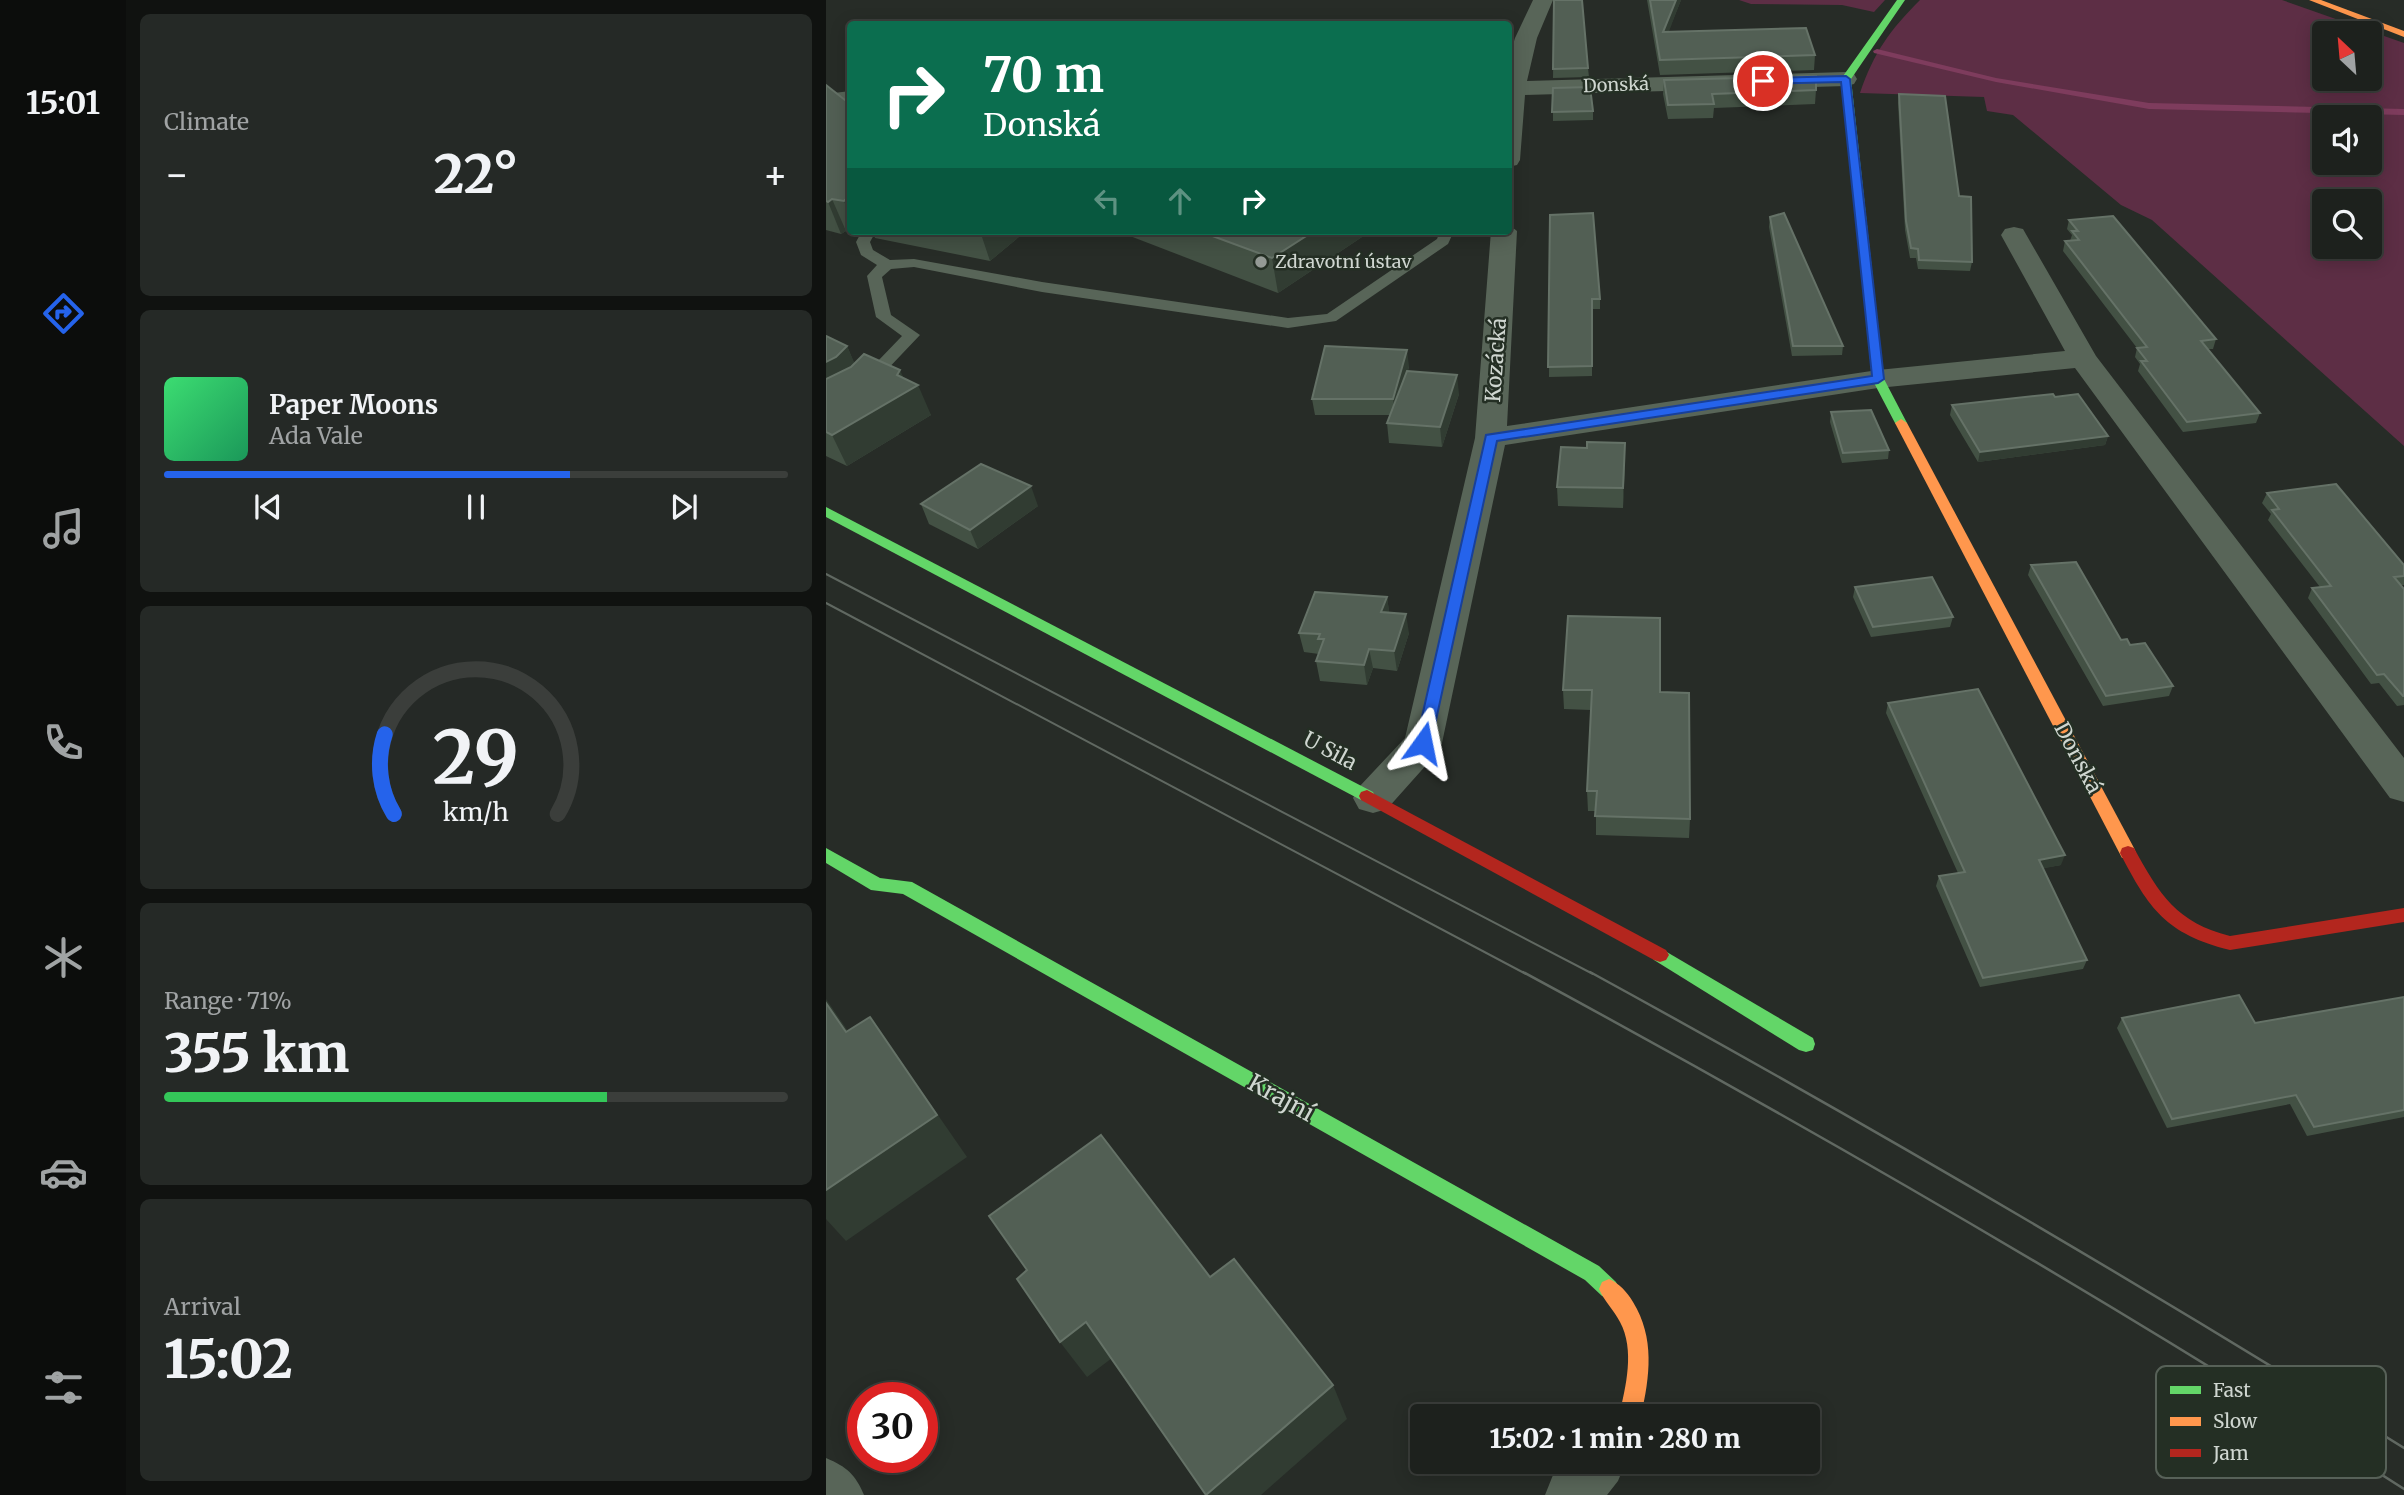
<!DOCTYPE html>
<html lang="en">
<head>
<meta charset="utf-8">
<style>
  :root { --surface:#1d211d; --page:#252926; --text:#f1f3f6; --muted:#a0a3a4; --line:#3b3e3b; --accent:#2563eb }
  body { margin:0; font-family:Merriweather,serif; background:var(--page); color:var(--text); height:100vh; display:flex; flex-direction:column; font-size:26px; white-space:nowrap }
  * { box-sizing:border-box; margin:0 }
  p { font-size:23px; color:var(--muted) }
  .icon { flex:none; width:38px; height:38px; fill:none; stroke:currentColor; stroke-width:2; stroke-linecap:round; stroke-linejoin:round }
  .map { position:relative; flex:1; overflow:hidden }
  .panel { display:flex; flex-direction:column; gap:14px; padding:14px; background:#101210; width:700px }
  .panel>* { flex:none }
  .top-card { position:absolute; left:21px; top:21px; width:665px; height:214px; border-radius:7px; box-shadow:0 4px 18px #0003,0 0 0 2px var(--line); background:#0b6e4f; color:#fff; overflow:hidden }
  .needle { width:46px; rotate:334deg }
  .buttons { position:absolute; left:1486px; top:21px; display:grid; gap:14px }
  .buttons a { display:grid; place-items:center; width:70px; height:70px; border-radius:7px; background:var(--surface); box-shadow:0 4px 18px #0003,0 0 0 2px var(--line); font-size:35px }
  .speed { position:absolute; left:21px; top:1382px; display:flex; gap:14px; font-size:35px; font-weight:700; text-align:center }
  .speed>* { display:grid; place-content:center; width:91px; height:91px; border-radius:50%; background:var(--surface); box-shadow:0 4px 18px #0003,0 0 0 2px var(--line); line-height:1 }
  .speed .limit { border:10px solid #d22; background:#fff; color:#111 }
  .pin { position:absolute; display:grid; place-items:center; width:60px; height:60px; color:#fff; margin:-30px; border:4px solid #fff; border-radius:50%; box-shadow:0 2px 7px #0007 }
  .me { position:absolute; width:77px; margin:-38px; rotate:12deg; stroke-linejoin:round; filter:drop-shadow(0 0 5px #0008) }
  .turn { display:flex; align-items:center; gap:24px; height:147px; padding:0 21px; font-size:32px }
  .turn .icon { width:91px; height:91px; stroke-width:2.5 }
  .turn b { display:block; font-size:49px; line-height:60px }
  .lanes { display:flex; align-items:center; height:66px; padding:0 21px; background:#0003; justify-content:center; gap:35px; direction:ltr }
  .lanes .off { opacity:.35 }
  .big { font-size:52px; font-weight:800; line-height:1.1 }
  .panel .widget { flex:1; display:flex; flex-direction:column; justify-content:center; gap:10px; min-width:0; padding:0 24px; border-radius:10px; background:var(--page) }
  .panel .dial { align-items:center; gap:0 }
  .dial svg { height:182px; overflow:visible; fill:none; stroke:var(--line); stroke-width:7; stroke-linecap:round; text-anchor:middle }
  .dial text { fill:var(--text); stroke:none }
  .song { display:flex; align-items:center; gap:21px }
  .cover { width:84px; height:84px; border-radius:10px; background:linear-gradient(135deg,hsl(140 70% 55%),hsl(150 70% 35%)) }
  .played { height:7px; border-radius:4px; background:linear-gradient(90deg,var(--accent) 65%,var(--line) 65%) }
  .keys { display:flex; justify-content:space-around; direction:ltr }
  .heat { display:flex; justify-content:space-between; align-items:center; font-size:38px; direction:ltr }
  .charge { height:10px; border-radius:5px; background:linear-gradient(90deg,#34c759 71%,var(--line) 0) }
  .trip { position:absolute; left:584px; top:1404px; width:410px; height:70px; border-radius:7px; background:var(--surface); box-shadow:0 4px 18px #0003,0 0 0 2px var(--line); font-weight:800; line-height:70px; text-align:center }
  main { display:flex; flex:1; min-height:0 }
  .tabs { display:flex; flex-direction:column; width:126px; justify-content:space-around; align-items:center; background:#0c0d0c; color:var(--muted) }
  .tabs .icon { width:49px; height:49px }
  .tabs .active { color:var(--accent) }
  .tabs b { font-size:32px; color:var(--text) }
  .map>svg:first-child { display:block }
  .green { fill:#5d2e45; fill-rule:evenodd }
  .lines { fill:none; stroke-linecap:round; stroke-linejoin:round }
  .stream { fill:#7e3c5d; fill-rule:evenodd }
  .lane { fill:#586558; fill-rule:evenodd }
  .street { fill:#586558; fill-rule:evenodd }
  .fast { fill:#63d668; fill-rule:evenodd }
  .slow { fill:#ff974d; fill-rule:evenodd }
  .jam { fill:#b3261e; fill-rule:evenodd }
  .tram-far1 { stroke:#606861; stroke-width:2 }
  .tram { stroke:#606861; stroke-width:2.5 }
  .wall { fill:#435144 }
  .shaded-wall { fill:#313c32 }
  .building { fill:#525f54; stroke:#657267; stroke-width:2 }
  .route { fill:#2563eb; stroke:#184099; stroke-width:2 }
  .poi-dot { fill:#949a95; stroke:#242f24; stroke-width:2.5 }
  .labels { text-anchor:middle; stroke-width:5; stroke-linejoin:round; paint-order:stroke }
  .far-street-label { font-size:18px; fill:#cfd6d0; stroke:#242f24 }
  .far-poi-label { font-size:18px; fill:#cfd6d0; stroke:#242f24; text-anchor:start }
  .street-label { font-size:21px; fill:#cfd6d0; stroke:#242f24 }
  .near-street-label { font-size:24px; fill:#cfd6d0; stroke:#242f24 }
  .key { fill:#242f24; stroke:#576158; stroke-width:2 }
  .key-label { font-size:19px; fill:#cfd6d0 }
</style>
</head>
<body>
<main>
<nav class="tabs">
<b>15:01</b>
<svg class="icon active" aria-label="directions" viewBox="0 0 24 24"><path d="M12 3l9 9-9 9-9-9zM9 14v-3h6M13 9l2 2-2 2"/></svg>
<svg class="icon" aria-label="music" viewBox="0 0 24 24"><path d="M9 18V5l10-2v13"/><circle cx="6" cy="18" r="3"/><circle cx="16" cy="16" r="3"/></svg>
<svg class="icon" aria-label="phone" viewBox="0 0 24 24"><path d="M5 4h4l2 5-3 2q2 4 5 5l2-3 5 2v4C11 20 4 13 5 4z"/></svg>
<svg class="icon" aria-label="climate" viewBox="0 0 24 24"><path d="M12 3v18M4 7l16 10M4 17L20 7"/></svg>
<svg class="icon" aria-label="car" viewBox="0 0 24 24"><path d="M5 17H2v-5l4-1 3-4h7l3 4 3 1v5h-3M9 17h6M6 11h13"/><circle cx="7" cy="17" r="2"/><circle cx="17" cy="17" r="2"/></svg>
<svg class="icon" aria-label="filters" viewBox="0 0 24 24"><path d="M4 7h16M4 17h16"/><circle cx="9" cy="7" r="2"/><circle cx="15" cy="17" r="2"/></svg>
</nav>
<section class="panel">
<div class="widget"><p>Climate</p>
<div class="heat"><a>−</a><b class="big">22°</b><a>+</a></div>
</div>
<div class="widget">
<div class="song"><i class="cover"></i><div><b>Paper Moons</b><p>Ada Vale</p></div></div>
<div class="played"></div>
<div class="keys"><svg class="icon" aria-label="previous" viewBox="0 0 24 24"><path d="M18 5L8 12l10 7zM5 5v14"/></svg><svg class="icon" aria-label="pause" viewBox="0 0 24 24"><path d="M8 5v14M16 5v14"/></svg><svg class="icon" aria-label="next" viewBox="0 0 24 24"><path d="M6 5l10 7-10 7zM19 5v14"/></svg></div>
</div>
<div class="widget dial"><svg viewBox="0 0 100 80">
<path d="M14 69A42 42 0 1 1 86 69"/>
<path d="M14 69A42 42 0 0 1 10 34" stroke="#2563eb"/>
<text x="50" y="56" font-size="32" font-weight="700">29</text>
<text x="50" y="72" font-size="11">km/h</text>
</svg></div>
<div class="widget"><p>Range · 71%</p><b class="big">355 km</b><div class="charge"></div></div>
<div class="widget"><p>Arrival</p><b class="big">15:02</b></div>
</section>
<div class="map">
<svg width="1578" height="1495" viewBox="0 0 1578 1495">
  <rect width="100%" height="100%" fill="#272c27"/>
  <g class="green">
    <path d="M913 0H1059L1048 12 1016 5 925 4Z"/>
    <path d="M1094 0H1456L1578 43V446L1326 220 1295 205 1187 115 1161 111 1158 97 1034 93C1048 52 1064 30 1094 0ZM1498 33H1544V79H1498ZM1498 117H1544V163H1498ZM1498 201H1544V247H1498Z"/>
  </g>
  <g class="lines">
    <path class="stream" d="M1051 49 1170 78 1323 103 1578 109V115L1323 109 1170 82 1048 53 1047 51Z"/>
    <g class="lane">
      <path d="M24 91V99L0 102V94Z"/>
      <path d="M36 231H50L44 242 47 250 64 260 88 259 216 282 462 318 501 314 611 239 614 231H628L622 244 510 321 462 328 216 292 88 267 65 269 56 277 65 315 94 335 37 395 0 414V402L25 389 76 336 50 317 41 276 51 265 35 255 30 242Z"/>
    </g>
    <g class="street">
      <path d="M707 0H727L711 38 701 81 1020 72 1028 74 1031 79 1028 84 1020 86 699 95 694 160 691 165 682 167V61L689 38Z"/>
      <path d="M682 224 691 231 681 426 1052 370 1239 351 1175 235 1179 229 1188 227 1197 229 1270 356 1578 758V802L1564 798 1249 368 1052 388 679 445 616 743 611 753 561 809 547 813 533 809 527 798 533 787 579 738 649 438 665 231H682Z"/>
      <path d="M0 1458C21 1467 29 1474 38 1495H0Z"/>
      <path d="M738 1461H800L792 1481 781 1495H719L727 1475Z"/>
    </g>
    <g class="fast">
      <path d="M1071 0H1079L1025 79 1058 379 1081 423 1075 427 1069 423 1046 379 1015 79Z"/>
      <path d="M0 507 547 792 549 796 547 800H535L0 517Z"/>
      <path d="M0 848 54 878 86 882 773 1266 790 1282 793 1289 790 1296 783 1299 776 1296 759 1280 77 894 45 890 0 863Z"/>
      <path d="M834 948 987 1038 989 1044 987 1050 980 1052 973 1050 828 960 825 955 828 950Z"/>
    </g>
    <g class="slow">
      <path d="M1483 0H1495L1578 31V37Z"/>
      <path d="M1075 419 1081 423 1308 848 1310 853 1308 858H1296L1069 423Z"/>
      <path d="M783 1279C793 1283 801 1292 807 1302 829 1338 824 1376 815 1416H793C800 1386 809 1350 794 1322 788 1310 778 1301 773 1289L776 1282Z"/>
    </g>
    <g class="jam">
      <path d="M541 790 840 950 843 955 840 960 834 962 828 960 535 800 533 796 535 792Z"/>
      <path d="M1302 846 1308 848C1333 894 1351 923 1404 936L1578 908V922L1404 950C1340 934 1323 909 1294 853L1296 848Z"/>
    </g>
    <g class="tram-far1">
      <path d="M0 574 767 974"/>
      <path d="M0 603 700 974"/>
    </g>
    <g class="tram">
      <path d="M697 972C997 1134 1291 1305 1578 1489"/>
      <path d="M764 972C1040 1123 1311 1282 1578 1448"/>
    </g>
  </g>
  <g class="wall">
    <path d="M728 0 762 68 763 77 727 78Z"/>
    <path d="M821 0H855L842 32 989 55 988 70 834 75Z"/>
    <path d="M838 80 990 90 989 104 888 108 887 118 842 119 837 94Z"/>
    <path d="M0 85 24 104V231H34L31 234 20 231 15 234 0 230Z"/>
    <path d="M727 88 767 111V120L727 121Z"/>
    <path d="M1073 94 1133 196 1146 262 1144 271 1092 269 1090 258H1084L1079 230 1072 103Z"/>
    <path d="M724 215 774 299V309H766V376L723 377Z"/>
    <path d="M944 217 1017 346 1016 355 966 356 943 227Z"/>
    <path d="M1243 220 1390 339 1387 349H1382L1434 413 1430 423 1357 432 1312 371 1314 364 1309 357 1311 348 1237 251 1239 241H1244L1246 235 1241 229Z"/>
    <path d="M47 231H200L164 261 49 238Z"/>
    <path d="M291 231H545L452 293Z"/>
    <path d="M0 336 21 346 28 363 77 378 105 415 21 466 0 456Z"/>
    <path d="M583 366 582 371 633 394 616 447 563 443 561 423 564 415H489L486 399Z"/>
    <path d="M1229 397 1282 436 1279 445 1152 462 1124 415 1126 405Z"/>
    <path d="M1005 412 1063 450 1062 459 1016 463 1004 422Z"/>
    <path d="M761 448 799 462 797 508 732 506 731 487Z"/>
    <path d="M1441 493 1578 576V585H1575L1578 589V705L1571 706 1553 683 1545 684 1482 598 1486 588 1494 587 1442 520 1445 514 1436 503Z"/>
    <path d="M95 504 212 506 152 549 103 524Z"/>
    <path d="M1205 565 1295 640 1304 645 1347 686 1343 696 1277 706 1202 575Z"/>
    <path d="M1029 587 1127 617 1124 627 1045 637 1027 597Z"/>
    <path d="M561 597 563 612 583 633 571 671 547 668 541 685 494 681 490 661 493 654 478 652 473 633Z"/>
    <path d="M737 690 834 692 864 819 863 838 770 835V811H762L761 791 765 710 738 709Z"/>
    <path d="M1062 703 1235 865 1217 868 1261 960 1257 969 1154 987 1110 886 1113 876 1132 873 1060 713Z"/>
    <path d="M1578 997V1117L1481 1136 1464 1104 1341 1128 1291 1028 1296 1018 1429 1023Z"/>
  </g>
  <g class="shaded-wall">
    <path d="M850 0H855L837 47V32Z"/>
    <path d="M23 196 24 200V217L18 201Z"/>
    <path d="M6 199 20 231 15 234 2 202Z"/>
    <path d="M154 231H200L164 261Z"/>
    <path d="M488 231H545L452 293 446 258Z"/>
    <path d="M21 346 34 376 0 399V362Z"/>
    <path d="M581 350 583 366 569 415 567 399Z"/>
    <path d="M74 370 83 390 92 385 105 415 21 466 6 435Z"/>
    <path d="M631 375 633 394 616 447 614 427Z"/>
    <path d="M1282 436 1279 445 1152 462 1154 452Z"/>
    <path d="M799 443V462L797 508V488Z"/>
    <path d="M205 486 212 506 152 549 144 530Z"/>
    <path d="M561 597 564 617 555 612Z"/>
    <path d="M580 614 583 633 571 671 568 651Z"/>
    <path d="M543 649 547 668 541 685 538 665Z"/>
    <path d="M1239 855 1235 865 1210 870 1213 860Z"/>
    <path d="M0 999 52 1075 20 1032 0 1003Z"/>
    <path d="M44 1017 141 1157 20 1241 0 1219V1190Z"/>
    <path d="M260 1322 286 1358 261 1377 234 1342Z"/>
    <path d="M507 1385 521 1419 435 1495H380Z"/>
  </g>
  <g class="building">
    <path d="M728 0H756L762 68 727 69Z"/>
    <path d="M824 0H850L837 32 980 28 989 55 834 60Z"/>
    <path d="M990 76V90L886 94 888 104 842 105 838 80Z"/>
    <path d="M0 85 24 104V196H23L18 201 6 199 2 202 0 201Z"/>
    <path d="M764 87 767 111 726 112 727 88Z"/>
    <path d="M1073 94 1119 96 1133 196 1145 197 1146 262 1093 260 1092 249 1085 248 1080 221Z"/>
    <path d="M767 213 774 299H766V366L722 367 724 215Z"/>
    <path d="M958 213 1017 346H967L944 217Z"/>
    <path d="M1287 216 1390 339 1375 341 1434 413 1361 422 1315 361H1321L1311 348 1321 347 1239 241 1253 240 1246 231H1252L1243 220Z"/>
    <path d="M373 231H488L446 258Z"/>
    <path d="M0 336 21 346 10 357 0 362Z"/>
    <path d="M499 346 581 350 567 399H486Z"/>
    <path d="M38 354 74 370 71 375 92 385 6 435 0 432V379L25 367Z"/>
    <path d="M581 371 631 375 614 427 561 423Z"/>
    <path d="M1227 394 1229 397 1252 394 1282 436 1154 452 1126 405Z"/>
    <path d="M1045 410 1063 450 1017 453 1005 412Z"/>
    <path d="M761 442 799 443 797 488 731 487 735 447 761 448Z"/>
    <path d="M155 464 205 486 144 530 95 504Z"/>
    <path d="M1510 484 1578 565V576L1568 577 1578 589V696H1577L1558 674 1551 675 1486 588 1505 586 1446 510 1453 509 1441 493Z"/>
    <path d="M1250 562 1295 640 1301 639 1304 645 1319 643 1347 686 1280 696 1205 565Z"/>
    <path d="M1106 577 1127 617 1047 627 1029 587Z"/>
    <path d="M489 592 561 597 555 612 580 614 568 651 543 649 538 665 490 661 498 639H492L494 634 473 633Z"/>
    <path d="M742 616 834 618V692L863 693 864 819 769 816 771 791H761L766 690H737Z"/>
    <path d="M1152 689 1239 855 1213 860 1261 960 1157 978 1113 876 1139 872 1062 703Z"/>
    <path d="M1413 995 1429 1023 1578 997V1110L1488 1127 1470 1095 1346 1119 1296 1018Z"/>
    <path d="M0 1003 20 1032 44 1017 111 1115 0 1190Z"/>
    <path d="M275 1135 384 1277 408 1259 507 1385 380 1495 260 1322 234 1342 191 1279 201 1270 163 1216Z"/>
  </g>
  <path class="route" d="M1020 76 1024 79 1058 379 1052 383 671 441 605 743 597 749 592 748 590 743 660 435 1046 376 1015 82 937 84 932 81 937 78Z"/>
  <circle class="poi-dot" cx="435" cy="262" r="7"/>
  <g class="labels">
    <g class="far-street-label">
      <text transform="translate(790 85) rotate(-2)" y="6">Donská</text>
    </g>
    <g class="far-poi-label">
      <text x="449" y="268">Zdravotní ústav</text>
    </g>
    <g class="street-label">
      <text transform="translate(670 360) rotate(-86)" y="7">Kozácká</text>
      <text transform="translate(504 751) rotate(28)" y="7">U Sila</text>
      <text transform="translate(1252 758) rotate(62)" y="7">Donská</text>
    </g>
    <g class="near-street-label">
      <text transform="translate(455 1098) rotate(29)" y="8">Krajní</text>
    </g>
  </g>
  <rect x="1330" y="1366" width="230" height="112" rx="10" class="key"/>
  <rect x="1344" y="1386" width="31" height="8" fill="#63d668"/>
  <rect x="1344" y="1417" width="31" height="9" fill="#ff974d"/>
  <rect x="1344" y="1449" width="31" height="8" fill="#b3261e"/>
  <g class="key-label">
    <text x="1387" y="1397">Fast</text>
    <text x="1387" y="1428">Slow</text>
    <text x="1387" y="1460">Jam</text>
  </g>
</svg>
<div class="buttons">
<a><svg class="needle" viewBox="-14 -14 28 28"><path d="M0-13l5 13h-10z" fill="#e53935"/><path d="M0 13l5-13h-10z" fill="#a0a3a4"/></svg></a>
<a><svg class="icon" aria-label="sound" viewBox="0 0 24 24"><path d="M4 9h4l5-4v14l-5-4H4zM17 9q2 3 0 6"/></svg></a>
<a><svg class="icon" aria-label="search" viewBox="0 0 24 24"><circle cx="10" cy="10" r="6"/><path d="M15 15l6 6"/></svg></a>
</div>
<div class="speed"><div class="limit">30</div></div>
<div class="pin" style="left:937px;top:81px;background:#d93025"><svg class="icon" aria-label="arrive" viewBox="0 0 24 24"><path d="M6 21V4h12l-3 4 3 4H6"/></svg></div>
<svg class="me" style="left:597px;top:743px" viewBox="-20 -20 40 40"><path d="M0-17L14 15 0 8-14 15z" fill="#2563eb" stroke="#fff" stroke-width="4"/></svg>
<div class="trip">15:02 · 1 min · 280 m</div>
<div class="top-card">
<div class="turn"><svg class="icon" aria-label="right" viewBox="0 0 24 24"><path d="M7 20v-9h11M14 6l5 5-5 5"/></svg><div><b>70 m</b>Donská</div></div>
<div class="lanes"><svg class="icon off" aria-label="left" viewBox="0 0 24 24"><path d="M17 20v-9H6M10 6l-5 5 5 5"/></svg><svg class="icon off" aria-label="ahead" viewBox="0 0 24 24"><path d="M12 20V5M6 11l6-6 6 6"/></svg><svg class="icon" aria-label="right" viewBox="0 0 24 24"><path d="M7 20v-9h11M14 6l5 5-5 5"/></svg></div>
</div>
</div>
</main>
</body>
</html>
